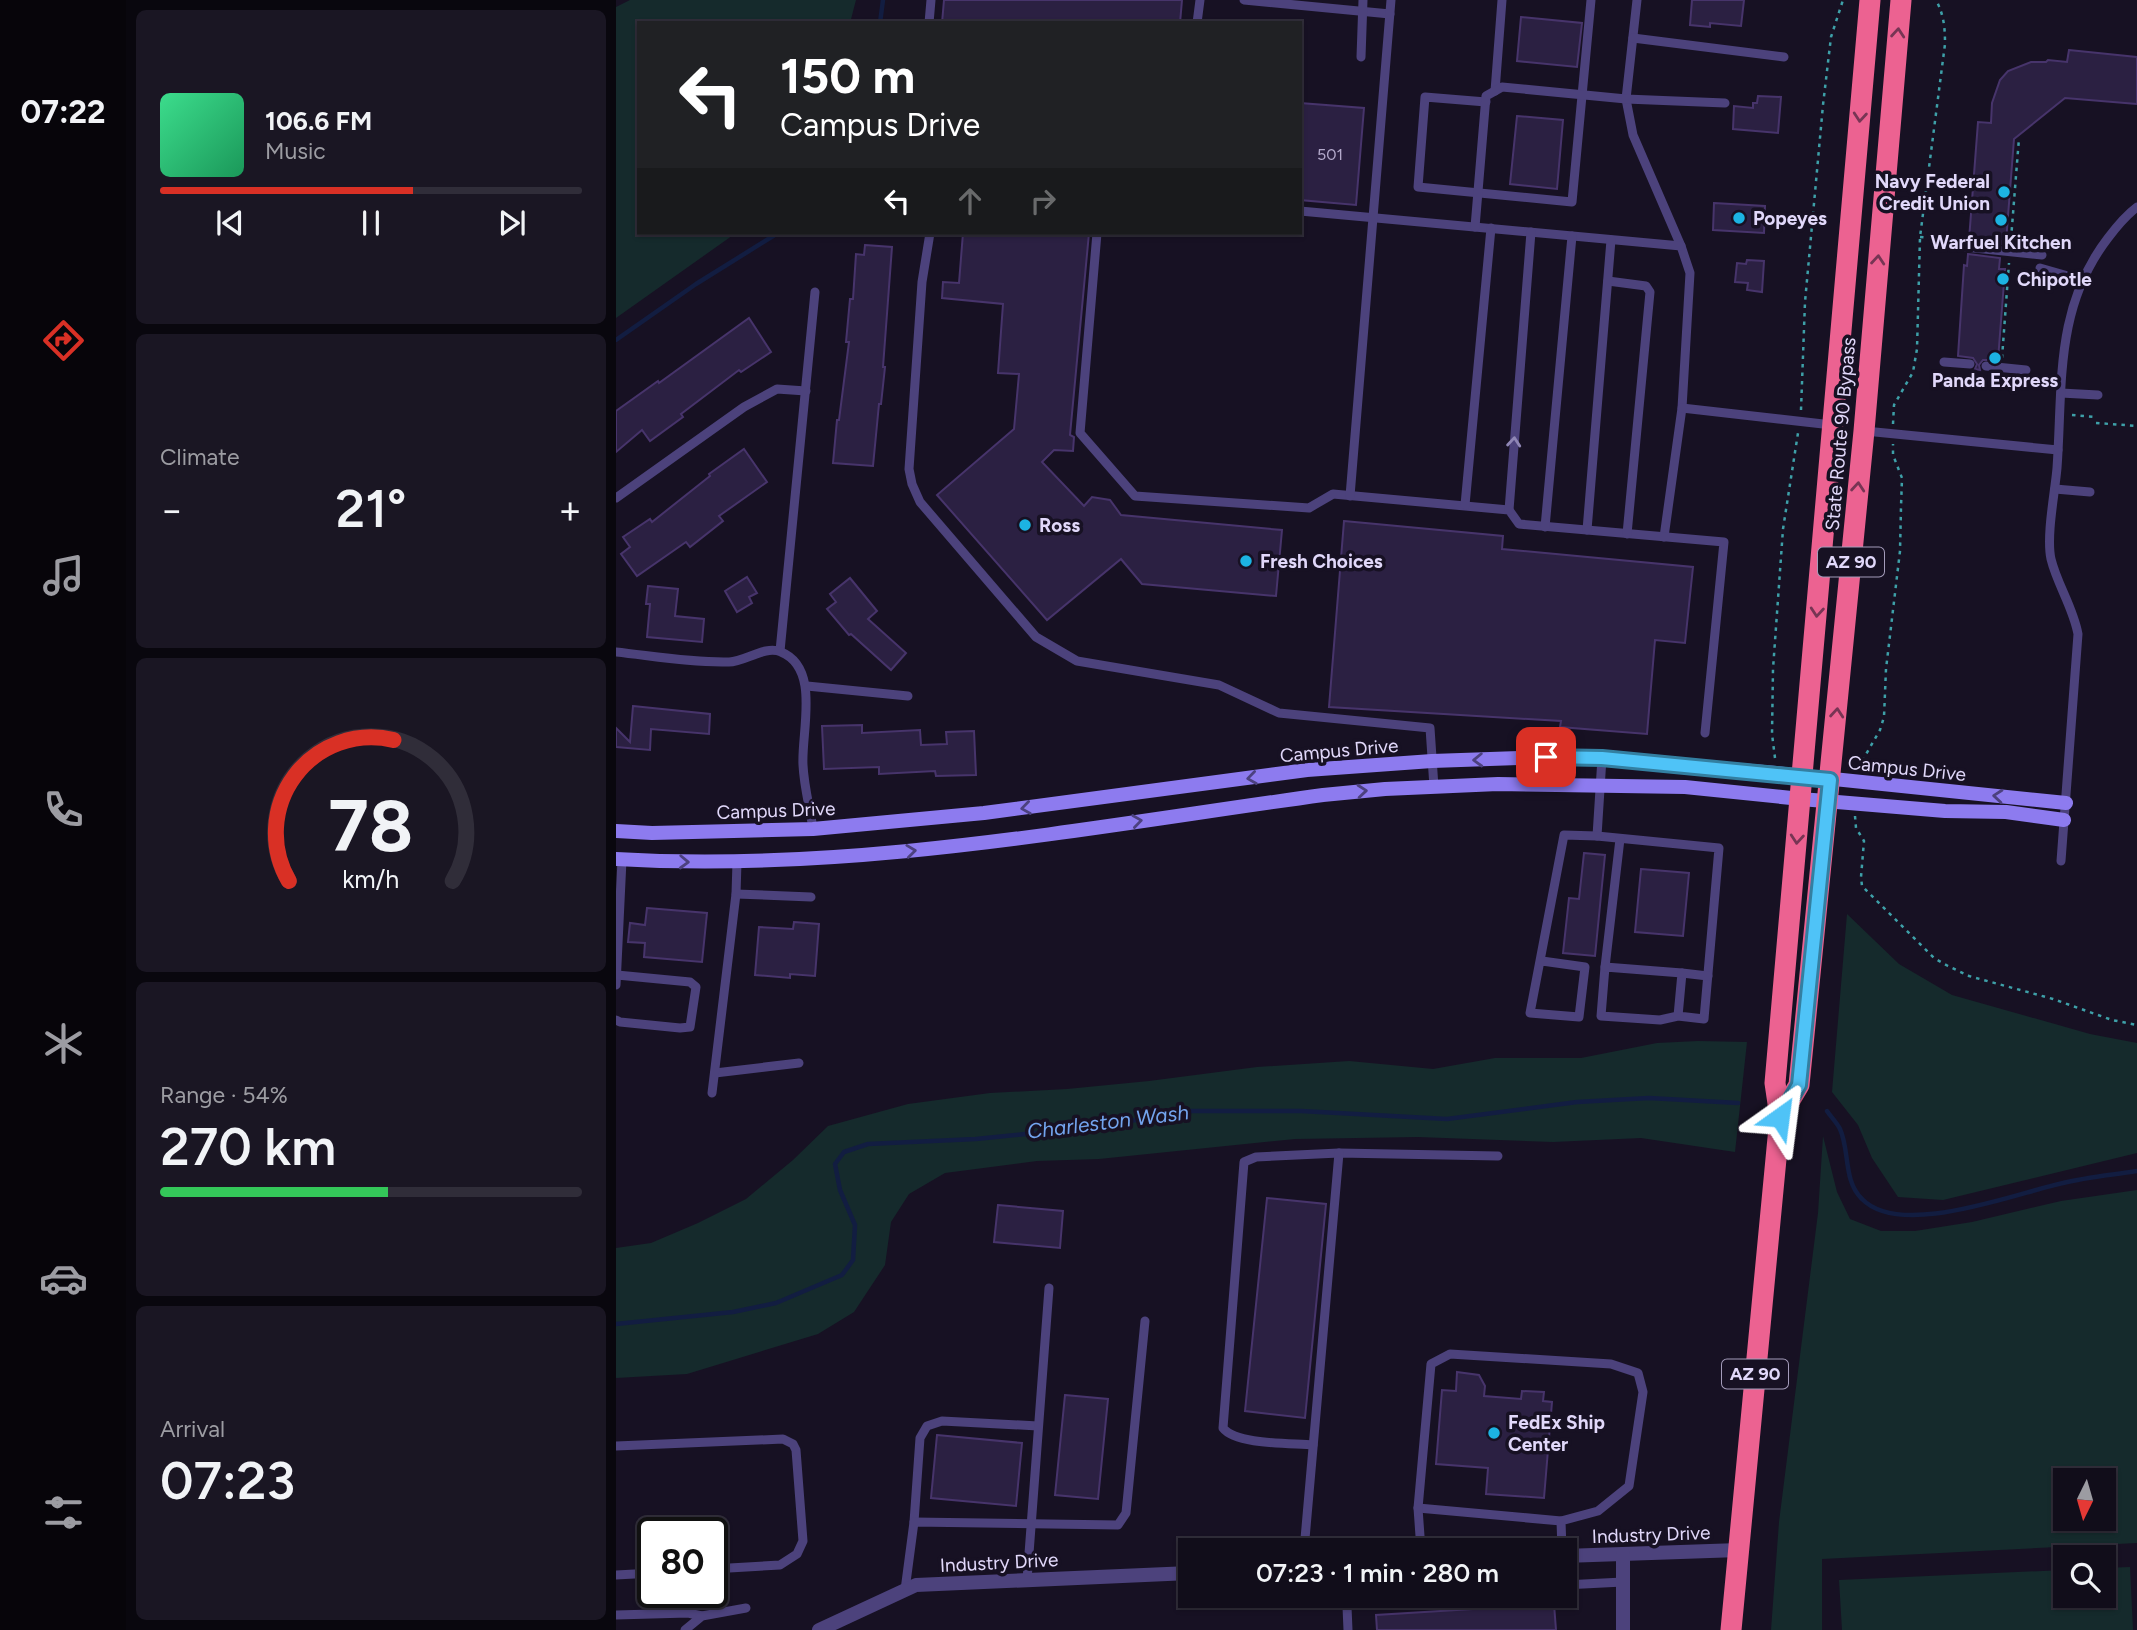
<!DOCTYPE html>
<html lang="en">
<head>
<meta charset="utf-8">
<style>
  :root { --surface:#110d1a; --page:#1a1623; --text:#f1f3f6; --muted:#9c9ca2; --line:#302d39; --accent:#d93025 }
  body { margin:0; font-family:Figtree,sans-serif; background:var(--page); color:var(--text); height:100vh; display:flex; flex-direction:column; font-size:26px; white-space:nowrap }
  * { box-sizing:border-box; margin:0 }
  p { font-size:23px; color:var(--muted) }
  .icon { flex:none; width:38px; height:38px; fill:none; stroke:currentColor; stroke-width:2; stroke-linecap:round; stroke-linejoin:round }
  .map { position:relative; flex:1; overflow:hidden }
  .sheet { display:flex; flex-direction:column; gap:10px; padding:10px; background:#09070e; width:490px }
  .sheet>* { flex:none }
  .banner { position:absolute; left:21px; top:21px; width:665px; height:214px; border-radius:0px; box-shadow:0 2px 5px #0004,0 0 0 2px var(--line); background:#202124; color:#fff; overflow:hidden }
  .needle { width:46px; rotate:185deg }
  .controls { position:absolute; left:1437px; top:1468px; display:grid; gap:14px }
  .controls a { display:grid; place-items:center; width:63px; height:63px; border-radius:0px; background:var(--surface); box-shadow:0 2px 5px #0004,0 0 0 2px var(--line); font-size:35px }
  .speed { position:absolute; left:21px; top:1517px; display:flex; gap:14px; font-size:35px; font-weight:700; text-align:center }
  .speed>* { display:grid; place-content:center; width:91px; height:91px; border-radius:50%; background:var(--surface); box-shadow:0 2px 5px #0004,0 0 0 2px var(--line); line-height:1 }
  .speed .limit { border:4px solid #111; border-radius:10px; background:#fff; color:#111 }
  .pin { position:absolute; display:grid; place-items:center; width:60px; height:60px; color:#fff; margin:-30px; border-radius:14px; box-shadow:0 4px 10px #0006 }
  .me { position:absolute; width:77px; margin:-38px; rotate:31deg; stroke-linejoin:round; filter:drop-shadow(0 0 5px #0008) }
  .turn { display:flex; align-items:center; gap:24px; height:147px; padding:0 28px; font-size:32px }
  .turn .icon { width:91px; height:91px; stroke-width:2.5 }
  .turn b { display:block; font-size:49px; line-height:60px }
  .lanes { display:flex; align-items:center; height:66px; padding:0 28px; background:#0003; justify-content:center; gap:35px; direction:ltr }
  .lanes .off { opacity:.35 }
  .big { font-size:52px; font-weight:600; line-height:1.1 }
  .sheet .widget { flex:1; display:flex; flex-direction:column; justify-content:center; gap:10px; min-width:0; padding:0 24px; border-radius:10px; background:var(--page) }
  .sheet .dial { align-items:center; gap:0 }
  .dial svg { height:182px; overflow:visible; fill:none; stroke:var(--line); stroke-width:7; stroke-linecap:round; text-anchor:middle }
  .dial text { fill:var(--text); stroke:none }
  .song { display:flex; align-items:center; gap:21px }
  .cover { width:84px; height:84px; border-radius:10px; background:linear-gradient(135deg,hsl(150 70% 55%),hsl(150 70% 35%)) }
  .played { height:7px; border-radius:4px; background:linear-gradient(90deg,var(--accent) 60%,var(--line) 60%) }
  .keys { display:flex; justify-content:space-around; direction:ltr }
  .heat { display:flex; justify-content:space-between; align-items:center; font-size:38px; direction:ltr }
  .charge { height:10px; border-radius:5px; background:linear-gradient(90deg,#34c759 54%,var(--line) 0) }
  .trip { position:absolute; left:562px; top:1538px; width:399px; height:70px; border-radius:0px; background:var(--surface); box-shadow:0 2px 5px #0004,0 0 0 2px var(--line); font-weight:600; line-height:70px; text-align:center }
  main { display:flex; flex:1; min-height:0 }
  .dock { display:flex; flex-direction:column; width:126px; justify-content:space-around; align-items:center; background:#07050a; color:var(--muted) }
  .dock .icon { width:49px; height:49px }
  .dock .selected { color:var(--accent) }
  .dock b { font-size:32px; color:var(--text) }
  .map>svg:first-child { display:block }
  .green { fill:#152a2c; fill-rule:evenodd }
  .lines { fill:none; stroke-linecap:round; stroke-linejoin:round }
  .stream { stroke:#121d41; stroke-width:4.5 }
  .building { fill:#2b2042; stroke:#47346b; stroke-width:2 }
  .path { stroke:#3ea0a8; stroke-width:2.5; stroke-dasharray:3.5 5; stroke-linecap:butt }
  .lane { stroke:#4c427c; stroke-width:9 }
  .street { stroke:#4c427c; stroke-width:14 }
  .secondary { stroke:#8d7bef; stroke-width:14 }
  .highway { stroke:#ec6291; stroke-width:21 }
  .oneway { stroke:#773554 }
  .oneway2 { stroke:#8f86b5 }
  .oneway3 { stroke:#4c417f }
  .route-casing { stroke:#337fa1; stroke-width:18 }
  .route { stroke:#4fc3f7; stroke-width:12 }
  .poi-dot { fill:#1cb3e2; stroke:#171123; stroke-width:2.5 }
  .labels { text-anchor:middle; stroke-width:7; stroke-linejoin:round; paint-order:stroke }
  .number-label { font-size:16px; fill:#b4aacc }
  .shield { fill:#171123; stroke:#a49cba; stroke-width:2 }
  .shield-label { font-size:18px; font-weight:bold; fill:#e1d8fa }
  .poi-label { font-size:19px; font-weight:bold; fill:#e1d8fa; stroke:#171123; text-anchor:start }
  .street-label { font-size:19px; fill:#e1d8fa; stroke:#171123 }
  .water-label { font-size:21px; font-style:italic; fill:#73a4ee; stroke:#171123 }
</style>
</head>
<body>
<main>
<nav class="dock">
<b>07:22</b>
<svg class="icon selected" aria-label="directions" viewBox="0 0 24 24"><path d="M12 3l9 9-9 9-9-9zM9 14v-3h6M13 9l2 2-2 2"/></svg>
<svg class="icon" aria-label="music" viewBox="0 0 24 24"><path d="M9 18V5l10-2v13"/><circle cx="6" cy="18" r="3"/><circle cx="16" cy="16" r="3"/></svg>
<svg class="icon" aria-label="phone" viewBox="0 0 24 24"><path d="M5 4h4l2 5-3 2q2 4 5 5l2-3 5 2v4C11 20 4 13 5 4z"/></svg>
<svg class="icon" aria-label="climate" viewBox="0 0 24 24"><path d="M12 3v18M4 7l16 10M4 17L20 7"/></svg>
<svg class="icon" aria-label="car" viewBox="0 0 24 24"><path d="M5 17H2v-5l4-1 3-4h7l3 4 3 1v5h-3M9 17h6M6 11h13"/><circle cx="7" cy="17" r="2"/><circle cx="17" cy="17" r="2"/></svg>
<svg class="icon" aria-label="filters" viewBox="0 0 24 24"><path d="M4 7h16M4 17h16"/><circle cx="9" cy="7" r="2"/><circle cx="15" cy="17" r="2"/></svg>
</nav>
<section class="sheet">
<div class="widget">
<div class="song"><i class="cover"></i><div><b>106.6 FM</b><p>Music</p></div></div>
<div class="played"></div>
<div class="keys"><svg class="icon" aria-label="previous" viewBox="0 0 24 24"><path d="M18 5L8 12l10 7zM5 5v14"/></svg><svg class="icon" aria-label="pause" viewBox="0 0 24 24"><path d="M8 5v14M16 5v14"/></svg><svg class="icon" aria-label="next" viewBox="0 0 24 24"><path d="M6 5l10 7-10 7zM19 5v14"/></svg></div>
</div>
<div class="widget"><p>Climate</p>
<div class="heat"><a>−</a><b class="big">21°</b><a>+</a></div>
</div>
<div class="widget dial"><svg viewBox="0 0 100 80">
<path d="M14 69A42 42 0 1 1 86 69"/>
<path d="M14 69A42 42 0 0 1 60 7" stroke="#d93025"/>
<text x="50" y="56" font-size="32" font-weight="700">78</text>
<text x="50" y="72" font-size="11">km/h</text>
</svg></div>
<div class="widget"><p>Range · 54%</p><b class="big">270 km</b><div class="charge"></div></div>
<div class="widget"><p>Arrival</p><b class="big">07:23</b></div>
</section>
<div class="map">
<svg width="1521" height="1630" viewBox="0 0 1521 1630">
  <rect width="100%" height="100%" fill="#171123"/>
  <g class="green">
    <path d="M14 0H240L234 23H23V233H120L0 318V7Z"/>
    <path d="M1231 914 1283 964 1336 995 1474 1034 1521 1043V1153L1327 1200 1282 1197 1256 1158 1242 1125 1216 1092Z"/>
    <path d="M1082 1041 1131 1042 1119 1152 1025 1138 937 1142 802 1137 679 1139 483 1159 421 1161 329 1173 293 1194 275 1222 269 1265 238 1312 202 1334 71 1374 0 1378V1248L35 1243 82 1223 130 1199 177 1160 212 1126 292 1104 374 1093 451 1089 533 1081 641 1067 733 1061 817 1069 879 1058H965L1041 1043Z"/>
    <path d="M1207 1136 1221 1192 1234 1219 1265 1231H1299L1356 1222 1445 1201 1521 1190V1543L1206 1559V1630H1155L1163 1522 1202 1213ZM1488 1480V1519H1449V1480Z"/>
    <path d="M1514 1567 1517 1630H1226L1223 1580 1449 1570V1596H1488V1568Z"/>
  </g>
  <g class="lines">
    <g class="stream">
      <path d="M264 23 267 0"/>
      <path d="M0 340 80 284 162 233"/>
      <path d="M1211 1111C1215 1117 1221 1123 1224 1129 1234 1151 1227 1181 1246 1199 1285 1239 1400 1193 1447 1183 1471 1177 1496 1175 1521 1171"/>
      <path d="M0 1324 117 1312 160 1303 226 1275 237 1260 239 1225 224 1190 219 1164 228 1152 252 1144 360 1139 479 1127 572 1111H685L831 1119 961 1102 1033 1098 1122 1103"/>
    </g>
  </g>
  <g class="building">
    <path d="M328 0H566L564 23H326Z"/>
    <path d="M1076 0H1128L1125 26 1094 23V27L1074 25Z"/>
    <path d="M905 17 966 23 961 67 901 61Z"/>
    <path d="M1453 50 1521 57V104L1449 98 1398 139 1390 242 1385 241V244L1353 240 1362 122 1375 123 1376 103 1384 80 1392 71 1415 62H1430L1432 60 1451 62Z"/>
    <path d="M1142 96 1165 97 1162 133 1117 129 1118 106 1137 108V103H1141Z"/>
    <path d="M684 103 748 108 740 205 684 200Z"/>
    <path d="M901 116 947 120 941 189 894 184Z"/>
    <path d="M1098 203 1149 206 1148 233 1097 230Z"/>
    <path d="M347 233H473L454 435 458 437 457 451 438 450 426 462 468 506 476 497 494 500 505 515 666 530 660 596 526 584 505 559 431 620 321 495 398 429 403 374 382 373 387 304 326 298 327 282 343 283Z"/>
    <path d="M249 245 276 247 267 367H269L265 404H263L257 466 217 463 221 420H223L233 342H230L234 299H237L240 254 248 255Z"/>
    <path d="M1352 254 1384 258 1383 269H1389L1382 360H1367L1363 365 1364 370 1359 369 1361 364 1357 358 1342 356 1348 265 1351 266Z"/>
    <path d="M1131 260 1148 261 1146 292 1131 290 1132 283 1119 282 1121 263 1130 264Z"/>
    <path d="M133 318 155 352 125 372 123 370 65 414 67 417 34 441 26 430 0 452V411L42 381 43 383Z"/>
    <path d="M128 449 151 482 103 516 107 521 74 547 70 542 21 576 5 554 14 547 7 537 34 519 36 522 94 476 93 474Z"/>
    <path d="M728 521 887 536 886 549 1077 567 1069 643 1039 640 1031 734 944 727 945 721 713 707Z"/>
    <path d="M131 577 141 593 133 597 136 603 121 612 109 591Z"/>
    <path d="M234 578 261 611 252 619 290 653 275 670 235 634 233 635 211 609 220 602 214 594Z"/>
    <path d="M32 586 62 589 59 616 88 619 86 642 31 637 34 604H30Z"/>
    <path d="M17 706 94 714 93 734 35 729 34 750 0 747V728L14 742Z"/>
    <path d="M246 725V733L304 730 305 745 331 744 330 732 358 731 360 775 320 776 319 771 263 774V767L208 769 206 726Z"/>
    <path d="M968 853 989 855 979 956 947 953 953 898 963 899Z"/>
    <path d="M1025 869 1073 873 1067 936 1019 932Z"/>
    <path d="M31 908 91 913 86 962 28 957 29 943 12 942 14 923 29 925Z"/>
    <path d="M178 922 203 924 199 976 174 974V978L139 975 143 927 177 929Z"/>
    <path d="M651 1198 710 1204 689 1418 629 1411Z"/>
    <path d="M382 1205 447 1211 444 1248 378 1242Z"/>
    <path d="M841 1372 863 1375 869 1386 868 1396 905 1399 906 1391 928 1392 927 1401 936 1402 928 1498 870 1494 872 1468 820 1464 826 1390 840 1391Z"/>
    <path d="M449 1395 492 1399 482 1499 439 1495Z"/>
    <path d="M321 1435 406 1443 400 1506 315 1498Z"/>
    <path d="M938 1604 940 1630H761L760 1615Z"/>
  </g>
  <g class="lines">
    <g class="path">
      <path d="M1304 237 1329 239"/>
      <path d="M1395 239 1403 138"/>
      <path d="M1386 358 1393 263"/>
      <path d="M1185 410 1189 302 1207 105 1215 37 1227 0"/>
      <path d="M1456 415 1480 417"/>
      <path d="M1480 423 1521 426"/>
      <path d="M1277 424 1278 405 1297 372 1301 349 1304 237 1329 44C1329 28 1328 15 1320 0"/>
      <path d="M1159 758 1156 734 1157 669 1167 529 1182 433"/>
      <path d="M1242 768 1264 730 1268 717 1270 669 1284 551 1285 507 1286 478 1277 455V444"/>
      <path d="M1239 816 1240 828 1248 841 1245 877 1246 886 1318 958 1332 966 1353 976 1437 999 1496 1020 1521 1025"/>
    </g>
    <g class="lane">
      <path d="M628 0 774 14"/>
      <path d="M1021 0 1010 99 1017 135 1065 246 1074 273 1066 408 1048 537"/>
      <path d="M313 23 315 0"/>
      <path d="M581 23 584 0"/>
      <path d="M1017 38 1168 57"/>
      <path d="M745 57 747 0"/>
      <path d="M879 91 886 0"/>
      <path d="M870 102 809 97 802 187 956 202 975 0"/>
      <path d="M684 211 1065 246"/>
      <path d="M859 227 870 96 886 87 1010 99 1109 103"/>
      <path d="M314 233 306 282 293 469 296 484 304 502 420 637 461 661 603 685 663 713 814 728 818 787"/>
      <path d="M481 233 464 433 519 496 693 508 717 494 893 510 903 524 1108 542 1089 733"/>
      <path d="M1339 246 1426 255"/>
      <path d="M1424 268 1466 280"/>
      <path d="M992 281 1030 286 1034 292 1011 534"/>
      <path d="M1328 362 1354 364"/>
      <path d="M1370 366 1410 370"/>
      <path d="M1445 393 1482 395"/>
      <path d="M1066 408 1216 425"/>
      <path d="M1249 431 1442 450"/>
      <path d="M1439 489 1474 492"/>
      <path d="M734 496 775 0"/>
      <path d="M0 498 128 407 161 389 190 391"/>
      <path d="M849 505 875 228"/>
      <path d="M893 510 915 232"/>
      <path d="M929 527 956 236"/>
      <path d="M971 530 995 240"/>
      <path d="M164 651 199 292"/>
      <path d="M0 652C37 656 76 663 113 662 129 662 149 645 165 652 205 668 185 732 187 765 188 787 194 808 197 829"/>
      <path d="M191 686 292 696"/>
      <path d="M986 758 981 836 1103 848 1088 1019 1062 1016 1066 973 989 967 985 1016 1044 1020 1062 1016"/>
      <path d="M1445 861 1462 634C1457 607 1441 584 1435 559 1430 536 1439 492 1441 468 1447 385 1438 308 1492 238 1501 226 1509 216 1521 207"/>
      <path d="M120 894 195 897"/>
      <path d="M926 961 969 967 963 1017 914 1013 948 835 981 836"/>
      <path d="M989 967 1004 839"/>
      <path d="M1066 973 1092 976"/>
      <path d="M0 985 6 860"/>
      <path d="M0 1020 4 1022 64 1028 74 1027 80 987 74 982 1 975"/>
      <path d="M99 1073 183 1063"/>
      <path d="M96 1093 120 894 121 862"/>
      <path d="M697 1445C676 1443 620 1445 607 1428L628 1162 640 1157 723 1153 882 1156"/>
      <path d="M0 1446 167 1439 177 1444 180 1450 187 1541 181 1554 164 1565 96 1569"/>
      <path d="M802 1508 945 1521"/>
      <path d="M298 1522 304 1438 311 1426 326 1421 422 1426"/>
      <path d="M688 1550 723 1153"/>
      <path d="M805 1550 802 1508 815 1364 834 1354 995 1364 1022 1373 1027 1392 1013 1486 982 1511 945 1521 946 1550"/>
      <path d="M0 1575 37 1573"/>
      <path d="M411 1580 433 1288"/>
      <path d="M948 1585 1007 1582"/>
      <path d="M289 1590 298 1522 502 1525 510 1513 529 1321"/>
      <path d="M0 1615 72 1613 86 1616"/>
      <path d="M69 1630 86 1616 130 1608"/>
      <path d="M732 1630 731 1607 733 1600 742 1596"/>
    </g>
    <g class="street">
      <path d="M948 1556 1123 1550"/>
      <path d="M203 1630 300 1585 574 1573"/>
      <path d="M1007 1630V1554"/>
    </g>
    <g class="secondary">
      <path d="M0 831 36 833 197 829 368 813 691 770 816 761 957 756 1160 773 1450 803"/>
      <path d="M0 859C237 873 473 827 707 795L769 789 882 784 1069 787 1185 799 1329 811 1390 812 1448 820"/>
    </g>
    <g class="highway">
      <path d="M1164 1117 1183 1085 1248 431 1285 0"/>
      <path d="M1115 1630 1164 1117 1159 1083 1254 0"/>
    </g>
  </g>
  <defs><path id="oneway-chevron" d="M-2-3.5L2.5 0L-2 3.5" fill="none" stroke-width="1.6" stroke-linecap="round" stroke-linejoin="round" transform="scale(1.75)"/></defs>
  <g class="oneway">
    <use href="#oneway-chevron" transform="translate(1282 33) rotate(-85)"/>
    <use href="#oneway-chevron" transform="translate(1244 117) rotate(95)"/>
    <use href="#oneway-chevron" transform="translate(1262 260) rotate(-85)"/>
    <use href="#oneway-chevron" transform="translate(1242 487) rotate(-85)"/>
    <use href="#oneway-chevron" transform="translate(1201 612) rotate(95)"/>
    <use href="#oneway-chevron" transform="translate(1221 713) rotate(-85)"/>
    <use href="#oneway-chevron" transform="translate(1181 839) rotate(95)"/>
  </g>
  <use class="oneway2" href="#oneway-chevron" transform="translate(898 442) rotate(-85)"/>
  <g class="oneway3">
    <use href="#oneway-chevron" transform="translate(862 760) rotate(178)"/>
    <use href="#oneway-chevron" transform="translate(636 778) rotate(172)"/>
    <use href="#oneway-chevron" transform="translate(746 791) rotate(-5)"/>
    <use href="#oneway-chevron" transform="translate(1382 796) rotate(-175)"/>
    <use href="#oneway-chevron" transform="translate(410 808) rotate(172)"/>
    <use href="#oneway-chevron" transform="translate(521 821) rotate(-8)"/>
    <use href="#oneway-chevron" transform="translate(295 851) rotate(-7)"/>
    <use href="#oneway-chevron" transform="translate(68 862) rotate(2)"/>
  </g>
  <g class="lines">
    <g class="route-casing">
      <path id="route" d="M930 757 986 758 1214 780 1183 1085 1164 1117"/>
    </g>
    <use href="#route" class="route"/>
  </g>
  <g class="poi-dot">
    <circle cx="1388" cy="192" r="7"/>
    <circle cx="1123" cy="218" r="7"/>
    <circle cx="1385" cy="220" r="7"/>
    <circle cx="1387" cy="279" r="7"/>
    <circle cx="1379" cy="358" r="7"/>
    <circle cx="409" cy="525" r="7"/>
    <circle cx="630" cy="561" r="7"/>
    <circle cx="878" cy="1433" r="7"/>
  </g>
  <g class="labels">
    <g class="number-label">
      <text x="714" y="160">501</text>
    </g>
    <g class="shield">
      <rect x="1202" y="547.5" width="66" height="29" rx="5"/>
      <rect x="1106" y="1359.5" width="66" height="29" rx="5"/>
    </g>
    <g class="shield-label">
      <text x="1235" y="568">AZ 90</text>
      <text x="1139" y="1380">AZ 90</text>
    </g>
    <g class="poi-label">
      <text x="1374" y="188" text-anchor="end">Navy Federal<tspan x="1374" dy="22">Credit Union</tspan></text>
      <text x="1137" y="225">Popeyes</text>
      <text x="1385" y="249" text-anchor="middle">Warfuel Kitchen</text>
      <text x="1401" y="286">Chipotle</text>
      <text x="1379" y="387" text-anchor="middle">Panda Express</text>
      <text x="423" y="532">Ross</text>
      <text x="644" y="568">Fresh Choices</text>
      <text x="892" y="1429">FedEx Ship<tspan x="892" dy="22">Center</tspan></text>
    </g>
    <g class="street-label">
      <text transform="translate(1224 434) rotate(-85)" y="7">State Route 90 Bypass</text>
      <text transform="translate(723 750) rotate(-5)" y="7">Campus Drive</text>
      <text transform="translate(1291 768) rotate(6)" y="7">Campus Drive</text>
      <text transform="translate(160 810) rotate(-2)" y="7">Campus Drive</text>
      <text transform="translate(1035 1534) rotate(-2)" y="7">Industry Drive</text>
      <text transform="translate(383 1562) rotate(-3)" y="7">Industry Drive</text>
    </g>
    <g class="water-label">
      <text transform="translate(492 1122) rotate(-7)" y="7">Charleston Wash</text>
    </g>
  </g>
</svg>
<div class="controls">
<a><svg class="needle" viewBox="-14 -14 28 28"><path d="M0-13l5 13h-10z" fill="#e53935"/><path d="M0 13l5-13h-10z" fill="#9c9ca2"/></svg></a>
<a><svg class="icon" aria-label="search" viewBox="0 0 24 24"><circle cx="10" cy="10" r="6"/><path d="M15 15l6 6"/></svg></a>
</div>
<div class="speed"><div class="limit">80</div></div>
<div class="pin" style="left:930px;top:757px;background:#d93025"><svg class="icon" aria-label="arrive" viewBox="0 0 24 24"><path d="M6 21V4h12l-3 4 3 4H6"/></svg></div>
<svg class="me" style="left:1164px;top:1117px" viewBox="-20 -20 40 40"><path d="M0-17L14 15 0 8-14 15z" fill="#4fc3f7" stroke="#fff" stroke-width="4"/></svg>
<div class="trip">07:23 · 1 min · 280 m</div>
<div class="banner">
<div class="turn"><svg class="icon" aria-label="left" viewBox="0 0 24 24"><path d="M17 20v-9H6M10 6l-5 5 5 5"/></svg><div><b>150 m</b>Campus Drive</div></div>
<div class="lanes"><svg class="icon" aria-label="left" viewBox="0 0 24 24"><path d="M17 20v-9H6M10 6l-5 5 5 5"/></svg><svg class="icon off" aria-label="ahead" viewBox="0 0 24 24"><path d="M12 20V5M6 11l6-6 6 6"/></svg><svg class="icon off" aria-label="right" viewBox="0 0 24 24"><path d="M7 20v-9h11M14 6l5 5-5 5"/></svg></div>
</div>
</div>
</main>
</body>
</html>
